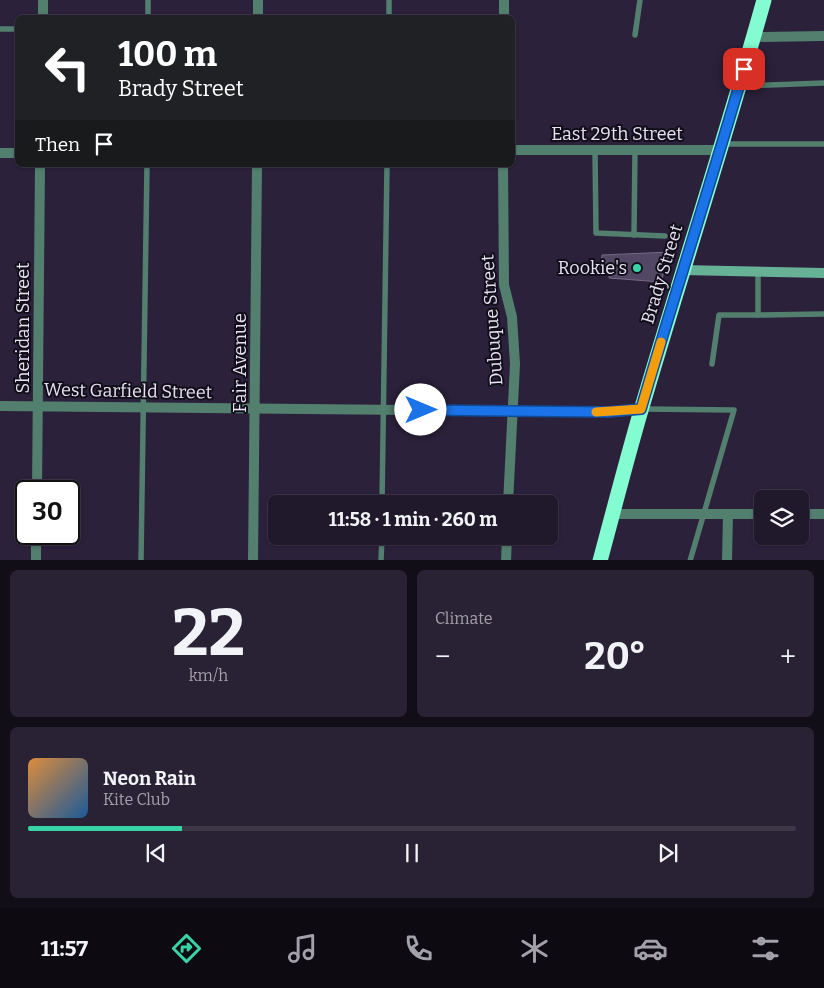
<!DOCTYPE html>
<html lang="en">
<head>
<meta charset="utf-8">
<style>
  :root { --surface:#20192c; --page:#282234; --text:#f1f3f6; --muted:#a2a0a9; --line:#3d3848; --accent:#39d4a5 }
  body { margin:0; font-family:Bitter,serif; background:var(--page); color:var(--text); height:100vh; display:flex; flex-direction:column; font-size:19px; white-space:nowrap }
  * { box-sizing:border-box; margin:0 }
  p { font-size:16px; color:var(--muted) }
  .icon { flex:none; width:28px; height:28px; fill:none; stroke:currentColor; stroke-width:2; stroke-linecap:round; stroke-linejoin:round }
  .map { position:relative; height:560px; overflow:hidden }
  .details { display:flex; flex-direction:column; gap:10px; padding:10px; background:#120e18; flex:1 }
  .details>* { flex:none }
  .hud { position:absolute; left:15px; top:15px; width:500px; height:152px; border-radius:8px; box-shadow:0 1px 4px #0004,0 0 0 1px var(--line); background:#202124; color:#fff; overflow:hidden }
  .fabs { position:absolute; left:754px; top:490px; display:grid; gap:10px }
  .fabs a { display:grid; place-items:center; width:55px; height:55px; border-radius:8px; background:var(--surface); box-shadow:0 1px 4px #0004,0 0 0 1px var(--line); font-size:25px }
  .speed { position:absolute; left:15px; top:480px; display:flex; gap:10px; font-size:25px; font-weight:700; text-align:center }
  .speed>* { display:grid; place-content:center; width:65px; height:65px; border-radius:50%; background:var(--surface); box-shadow:0 1px 4px #0004,0 0 0 1px var(--line); line-height:1 }
  .speed .limit { border:2px solid #111; border-radius:8px; background:#fff; color:#111 }
  .pin { position:absolute; display:grid; place-items:center; width:42px; height:42px; color:#fff; margin:-21px; border-radius:10px; box-shadow:0 2px 8px #0006 }
  .me { position:absolute; width:55px; margin:-28px; rotate:90deg; stroke-linejoin:round; filter:drop-shadow(0 0 4px #0008) }
  .turn { display:flex; align-items:center; gap:18px; height:105px; padding:0 20px; font-size:22px }
  .turn .icon { width:65px; height:65px; stroke-width:2.5 }
  .turn b { display:block; font-size:35px; line-height:42px }
  .then { display:flex; align-items:center; height:48px; padding:0 20px; background:#0003; gap:10px; font-size:19px }
  .big { font-size:38px; font-weight:700; line-height:1.1 }
  .details .tile { flex:1; display:flex; flex-direction:column; justify-content:center; gap:8px; min-width:0; padding:0 18px; border-radius:8px; background:var(--page) }
  .details .dial { align-items:center; gap:0 }
  .dial b { font-size:65px; line-height:1 }
  .song { display:flex; align-items:center; gap:15px }
  .cover { width:60px; height:60px; border-radius:8px; background:linear-gradient(135deg,hsl(30 70% 55%),hsl(210 70% 35%)) }
  .played { height:5px; border-radius:2px; background:linear-gradient(90deg,var(--accent) 20%,var(--line) 20%) }
  .keys { display:flex; justify-content:space-around; direction:ltr }
  .heat { display:flex; justify-content:space-between; align-items:center; font-size:28px; direction:ltr }
  .details .tiles { flex:1; display:grid; gap:10px; grid-template-columns:1fr 1fr }
  .tile:last-child { grid-column:span 2 }
  .trip { position:absolute; left:268px; top:495px; width:290px; height:50px; border-radius:8px; background:var(--surface); box-shadow:0 1px 4px #0004,0 0 0 1px var(--line); font-weight:700; line-height:50px; text-align:center }
  .tab-bar { display:flex; height:80px; justify-content:space-around; align-items:center; background:#0d0a12; color:var(--muted) }
  .tab-bar .icon { width:35px; height:35px }
  .tab-bar .on { color:var(--accent) }
  .tab-bar b { font-size:22px; color:var(--text) }
  .map>svg:first-child { display:block }
  .building { fill:#524865; stroke:#746a88 }
  .lines { fill:none; stroke-linecap:round; stroke-linejoin:round }
  .lane { stroke:#527f6e; stroke-width:5.5 }
  .street { stroke:#527f6e; stroke-width:10 }
  .secondary { stroke:#67b196; stroke-width:10 }
  .highway { stroke:#84fcd1; stroke-width:15 }
  .route-casing { stroke:#114b97; stroke-width:12 }
  .route { stroke:#1a73e8; stroke-width:9 }
  .slow { stroke:#f59e0b; stroke-width:9 }
  .poi-dot { fill:#39d4a5; stroke:#110e19; stroke-width:2 }
  .labels { text-anchor:middle; stroke-width:4; stroke-linejoin:round; paint-order:stroke }
  .street-label { font-size:18px; fill:#e7e2f3; stroke:#110e19 }
  .poi-label { font-size:18px; fill:#e7e2f3; stroke:#110e19; text-anchor:end }
</style>
</head>
<body>
<div class="map">
<svg width="824" height="561" viewBox="0 0 824 561">
  <rect width="100%" height="100%" fill="#2b213b"/>
  <path class="building" d="M670 252 661 282 609 278 610 266 601 270 602 255Z"/>
  <g class="lines">
    <g class="lane">
      <path d="M148 18V0"/>
      <path d="M389 18V0"/>
      <path d="M0 29H18"/>
      <path d="M635 35 640 0"/>
      <path d="M741 86 824 83"/>
      <path d="M723 144H824"/>
      <path d="M595 151 596 233 665 236"/>
      <path d="M634 235 635 150"/>
      <path d="M758 272V315L824 314"/>
      <path d="M712 364 719 315H758"/>
      <path d="M643 409 734 410 690 561"/>
      <path d="M382 504 387 165"/>
      <path d="M141 561 147 165"/>
      <path d="M381 561 382 536"/>
    </g>
    <g class="street">
      <path d="M43 18V0"/>
      <path d="M258 18V0"/>
      <path d="M504 18V0"/>
      <path d="M754 37 824 36"/>
      <path d="M512 150H721"/>
      <path d="M0 153H18"/>
      <path d="M503 165 504 285 512 317 515 364 508 504"/>
      <path d="M0 406 608 412 641 409"/>
      <path d="M37 491 40 165"/>
      <path d="M612 514H762"/>
      <path d="M800 514H824"/>
      <path d="M36 561V534"/>
      <path d="M253 561 257 165"/>
      <path d="M506 561 507 536"/>
      <path d="M727 561 728 514"/>
    </g>
    <path class="secondary" d="M682 270 824 273"/>
    <path class="highway" d="M600 561C614 509 627 458 642 407 682 271 726 136 764 0"/>
  </g>
  <g class="lines">
    <g class="route-casing">
      <path id="route" d="M421 410 608 412 641 409C674 296 711 183 744 69"/>
    </g>
    <use href="#route" class="route"/>
    <path class="slow" d="M596 412 641 409 661 342"/>
  </g>
  <circle class="poi-dot" cx="637" cy="268" r="5"/>
  <g class="labels">
    <g class="street-label">
      <text x="617" y="140">East 29th Street</text>
      <text transform="translate(662 274) rotate(-73)" y="6">Brady Street</text>
      <text transform="translate(492 320) rotate(-94)" y="6">Dubuque Street</text>
      <text transform="translate(23 328) rotate(-90)" y="6">Sheridan Street</text>
      <text transform="translate(240 363) rotate(-90)" y="6">Fair Avenue</text>
      <text transform="translate(128 391) rotate(1)" y="6">West Garfield Street</text>
    </g>
    <g class="poi-label">
      <text x="627" y="274">Rookie's</text>
    </g>
  </g>
</svg>
<div class="fabs">
<a><svg class="icon" aria-label="layers" viewBox="0 0 24 24"><path d="M12 4l9 5-9 5-9-5zM3 14l9 5 9-5"/></svg></a>
</div>
<div class="speed"><div class="limit">30</div></div>
<div class="pin" style="left:744px;top:69px;background:#d93025"><svg class="icon" aria-label="arrive" viewBox="0 0 24 24"><path d="M6 21V4h12l-3 4 3 4H6"/></svg></div>
<svg class="me" style="left:421px;top:410px" viewBox="-20 -20 40 40"><circle r="19" fill="#fff"/><path d="M0-13L10 11 0 6-10 11z" fill="#1a73e8"/></svg>
<div class="trip">11:58 · 1 min · 260 m</div>
<div class="hud">
<div class="turn"><svg class="icon" aria-label="left" viewBox="0 0 24 24"><path d="M17 20v-9H6M10 6l-5 5 5 5"/></svg><div><b>100 m</b>Brady Street</div></div>
<div class="then">Then<svg class="icon" aria-label="arrive" viewBox="0 0 24 24"><path d="M6 21V4h12l-3 4 3 4H6"/></svg></div>
</div>
</div>
<section class="details">
<div class="tiles">
<div class="tile dial"><b>22</b><p>km/h</p></div>
<div class="tile"><p>Climate</p>
<div class="heat"><a>−</a><b class="big">20°</b><a>+</a></div>
</div>
<div class="tile">
<div class="song"><i class="cover"></i><div><b>Neon Rain</b><p>Kite Club</p></div></div>
<div class="played"></div>
<div class="keys"><svg class="icon" aria-label="previous" viewBox="0 0 24 24"><path d="M18 5L8 12l10 7zM5 5v14"/></svg><svg class="icon" aria-label="pause" viewBox="0 0 24 24"><path d="M8 5v14M16 5v14"/></svg><svg class="icon" aria-label="next" viewBox="0 0 24 24"><path d="M6 5l10 7-10 7zM19 5v14"/></svg></div>
</div>
</div>
</section>
<nav class="tab-bar">
<b>11:57</b>
<svg class="icon on" aria-label="directions" viewBox="0 0 24 24"><path d="M12 3l9 9-9 9-9-9zM9 14v-3h6M13 9l2 2-2 2"/></svg>
<svg class="icon" aria-label="music" viewBox="0 0 24 24"><path d="M9 18V5l10-2v13"/><circle cx="6" cy="18" r="3"/><circle cx="16" cy="16" r="3"/></svg>
<svg class="icon" aria-label="phone" viewBox="0 0 24 24"><path d="M5 4h4l2 5-3 2q2 4 5 5l2-3 5 2v4C11 20 4 13 5 4z"/></svg>
<svg class="icon" aria-label="climate" viewBox="0 0 24 24"><path d="M12 3v18M4 7l16 10M4 17L20 7"/></svg>
<svg class="icon" aria-label="car" viewBox="0 0 24 24"><path d="M5 17H2v-5l4-1 3-4h7l3 4 3 1v5h-3M9 17h6M6 11h13"/><circle cx="7" cy="17" r="2"/><circle cx="17" cy="17" r="2"/></svg>
<svg class="icon" aria-label="filters" viewBox="0 0 24 24"><path d="M4 7h16M4 17h16"/><circle cx="9" cy="7" r="2"/><circle cx="15" cy="17" r="2"/></svg>
</nav>
</body>
</html>
